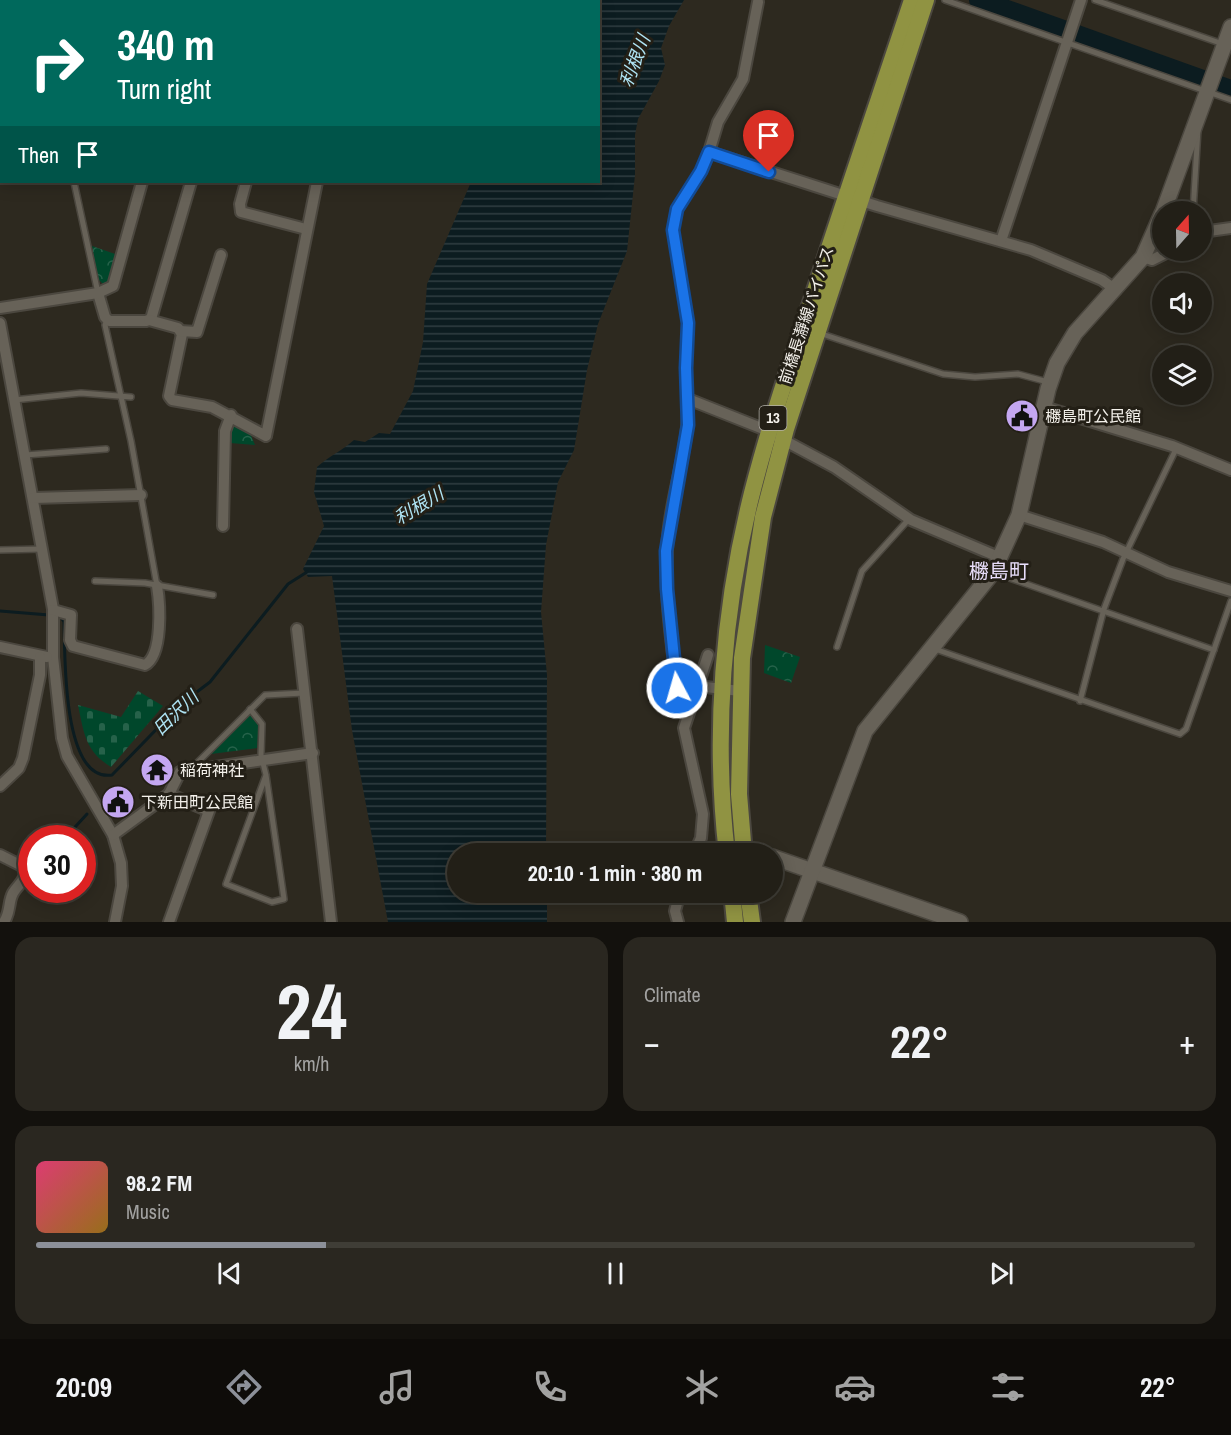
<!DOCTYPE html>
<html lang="en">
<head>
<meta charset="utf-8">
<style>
  :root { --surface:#221f17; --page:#2a2720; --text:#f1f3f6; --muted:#a2a2a1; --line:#3f3d36; --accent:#8c9099 }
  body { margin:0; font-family:"Archivo Narrow","Noto Sans JP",sans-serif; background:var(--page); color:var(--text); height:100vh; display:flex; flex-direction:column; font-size:22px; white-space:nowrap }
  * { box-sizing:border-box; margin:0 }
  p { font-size:20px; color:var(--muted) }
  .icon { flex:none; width:33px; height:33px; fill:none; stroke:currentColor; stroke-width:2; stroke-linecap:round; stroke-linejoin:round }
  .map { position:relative; height:922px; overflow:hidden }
  .side { display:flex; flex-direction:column; gap:15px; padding:15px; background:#13110d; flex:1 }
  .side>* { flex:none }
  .top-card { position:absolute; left:0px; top:0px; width:600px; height:183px; box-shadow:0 3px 15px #0003,0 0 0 2px var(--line); background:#00695c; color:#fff; overflow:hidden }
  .needle { width:39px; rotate:20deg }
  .fabs { position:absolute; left:1152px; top:201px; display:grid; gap:12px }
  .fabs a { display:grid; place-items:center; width:60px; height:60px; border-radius:50%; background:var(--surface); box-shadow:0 3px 15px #0003,0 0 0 2px var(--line); font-size:30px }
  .speed { position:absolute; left:18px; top:825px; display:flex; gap:12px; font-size:30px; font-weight:700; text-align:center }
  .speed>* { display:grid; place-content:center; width:78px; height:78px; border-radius:50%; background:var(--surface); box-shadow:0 3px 15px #0003,0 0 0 2px var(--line); line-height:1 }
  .speed .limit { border:9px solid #d22; background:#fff; color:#111 }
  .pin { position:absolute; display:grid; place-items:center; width:51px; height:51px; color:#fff; margin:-62px -26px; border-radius:50% 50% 50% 0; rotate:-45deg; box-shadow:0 0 6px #0007 }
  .pin .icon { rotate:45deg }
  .me { position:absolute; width:66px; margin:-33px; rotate:354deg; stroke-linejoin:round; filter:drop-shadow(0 0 4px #0008) }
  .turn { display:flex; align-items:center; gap:21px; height:126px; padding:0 18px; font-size:27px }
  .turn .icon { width:78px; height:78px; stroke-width:2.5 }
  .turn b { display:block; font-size:42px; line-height:51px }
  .then { display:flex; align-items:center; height:57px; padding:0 18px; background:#0003; gap:12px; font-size:22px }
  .big { font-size:45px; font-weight:800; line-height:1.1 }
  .side .card { flex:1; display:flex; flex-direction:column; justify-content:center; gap:9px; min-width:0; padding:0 21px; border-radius:18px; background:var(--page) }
  .side .dial { align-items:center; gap:0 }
  .dial b { font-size:78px; line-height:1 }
  .song { display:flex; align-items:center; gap:18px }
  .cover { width:72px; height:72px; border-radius:9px; background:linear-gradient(135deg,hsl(340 70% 55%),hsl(40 70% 35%)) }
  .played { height:6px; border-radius:3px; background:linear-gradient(90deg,var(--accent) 25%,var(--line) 25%) }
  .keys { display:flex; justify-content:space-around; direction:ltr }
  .heat { display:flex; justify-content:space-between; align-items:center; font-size:33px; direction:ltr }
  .side .tiles { flex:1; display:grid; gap:15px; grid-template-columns:1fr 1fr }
  .card:last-child { grid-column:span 2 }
  .trip { position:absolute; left:447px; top:843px; width:336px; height:60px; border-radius:30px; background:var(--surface); box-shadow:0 3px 15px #0003,0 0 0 2px var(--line); font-weight:800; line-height:60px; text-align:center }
  .tab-bar { display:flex; height:96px; justify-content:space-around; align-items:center; background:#0e0c09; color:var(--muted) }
  .tab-bar .icon { width:42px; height:42px }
  .tab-bar .on { color:var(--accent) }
  .tab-bar b { font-size:27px; color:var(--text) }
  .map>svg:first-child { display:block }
  .cemetery { fill:url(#cemetery-stones) }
  .park { fill:url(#park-crowns) }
  .water { fill:url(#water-rules) }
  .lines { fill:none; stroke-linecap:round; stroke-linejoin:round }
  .stream { stroke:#0c1c20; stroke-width:3 }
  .river { stroke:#0c1c20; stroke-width:20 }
  .lane-casing { stroke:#4b473f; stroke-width:8 }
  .street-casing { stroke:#4b473f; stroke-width:14 }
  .secondary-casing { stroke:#4b473f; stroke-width:18 }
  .primary-casing { stroke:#4b473f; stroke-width:20 }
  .lane { stroke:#676258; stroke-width:5 }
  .street { stroke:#676258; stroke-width:10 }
  .secondary { stroke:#676258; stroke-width:15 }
  .primary { stroke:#909342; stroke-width:16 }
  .route-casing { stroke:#114b97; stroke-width:15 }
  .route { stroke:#1a73e8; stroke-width:10 }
  .labels { text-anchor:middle; stroke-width:6; stroke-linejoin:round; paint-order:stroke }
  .shield { fill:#231f16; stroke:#b5b2ab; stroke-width:1.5 }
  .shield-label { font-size:15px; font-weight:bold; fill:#f4f1eb }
  .street-label { font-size:16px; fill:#f4f1eb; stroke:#231f16 }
  .poi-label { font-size:16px; fill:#f4f1eb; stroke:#231f16; text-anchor:start }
  .water-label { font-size:18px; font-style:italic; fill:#afe4f4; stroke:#231f16 }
  .quarter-label { font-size:20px; fill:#e9defb; stroke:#231f16 }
</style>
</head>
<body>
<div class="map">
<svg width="1231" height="922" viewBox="0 0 1231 922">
  <defs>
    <pattern id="cemetery-stones" width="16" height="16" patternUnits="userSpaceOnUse" patternTransform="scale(1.5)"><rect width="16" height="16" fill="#00472b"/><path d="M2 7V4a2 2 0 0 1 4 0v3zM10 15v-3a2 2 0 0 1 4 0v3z" fill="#26624a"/></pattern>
    <pattern id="park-crowns" width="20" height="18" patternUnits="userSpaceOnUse" patternTransform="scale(1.5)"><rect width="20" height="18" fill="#00472b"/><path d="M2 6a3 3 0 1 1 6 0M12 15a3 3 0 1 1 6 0" fill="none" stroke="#26624a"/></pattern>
    <pattern id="water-rules" width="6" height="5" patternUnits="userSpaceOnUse" patternTransform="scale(1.5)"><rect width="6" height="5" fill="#0c1c20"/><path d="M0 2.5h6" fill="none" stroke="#303d41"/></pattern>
  </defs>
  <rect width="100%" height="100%" fill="#2d291f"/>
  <path class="cemetery" d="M138 691 163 706 111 767C85 751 84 733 78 705L121 717Z"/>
  <g class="park">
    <path d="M92 246 118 255 111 278 104 285 98 279Z"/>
    <path d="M232 423 250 433 255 445 230 443Z"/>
    <path d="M765 645 800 657 791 683 764 673Z"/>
    <path d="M250 714 259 725 257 748 211 754Z"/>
  </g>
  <path class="water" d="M575 0H684L669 26 661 48 665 65 659 81 638 119 635 135V175L627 251 598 324 587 370 574 450 558 482 546 545 541 612 547 675 546 853 458 854V892L547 893V922H388L352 730 332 576 308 577 303 569 324 526 314 492 317 467C329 456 342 451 354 440L365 442 379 433 390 434 413 391 423 342 427 284 471 182H598V2Z"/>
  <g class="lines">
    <g class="stream">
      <path d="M0 611 49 615"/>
      <path d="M61 617 64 622C65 654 62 783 112 775L181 704 210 682 288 584 307 572"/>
      <path d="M65 838 87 814"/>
    </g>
    <path class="river" d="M979 0 1231 90"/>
    <g class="lane-casing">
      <g id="lane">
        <path d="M945 0 1231 100"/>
        <path d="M1095 0 1223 44"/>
        <path d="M59 2 60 0"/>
        <path d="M0 35H2"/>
        <path d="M74 182 98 293"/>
        <path d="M1193 212 1198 129"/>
        <path d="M107 320 105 325 131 441 157 586"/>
        <path d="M819 333 943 374 975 377 1018 374 1048 382"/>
        <path d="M688 399C684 368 691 338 687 307 684 280 669 248 673 221 678 196 701 177 709 152"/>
        <path d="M14 400 81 393 131 397"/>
        <path d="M25 455 106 449"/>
        <path d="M0 550 42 549"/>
        <path d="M995 573 1214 650"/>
        <path d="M95 581 145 583 213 595"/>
        <path d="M837 647 862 571 909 519"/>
        <path d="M935 649 1180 734 1186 729 1231 601"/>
        <path d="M1080 701 1104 609 1123 559 1177 447"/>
        <path d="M250 709 262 724 261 755 266 775 284 899 272 902 226 884 266 775"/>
        <path d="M197 770V763L265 695 304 693"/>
      </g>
    </g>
    <g class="street-casing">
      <g id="street">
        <path d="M184 0 188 2"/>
        <path d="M197 2V0"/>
        <path d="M347 2 348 0"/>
        <path d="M758 2 743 79 718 122 709 152 877 206 1031 250 1102 280 1116 290"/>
        <path d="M246 182 240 204 241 212 306 229"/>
        <path d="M1202 232 1231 228"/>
        <path d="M1001 241 1081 0"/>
        <path d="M1143 257 1152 260 1172 250"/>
        <path d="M98 293 105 317 109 321H146L151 319 191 182"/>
        <path d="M0 308 98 293 113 286 142 182"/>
        <path d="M149 320 178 328 182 334 169 396 172 400 212 407 266 436 317 182"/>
        <path d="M0 323 53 609V657L62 738 67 756 113 835 121 863 122 886 115 922"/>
        <path d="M180 331 197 332 221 255"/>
        <path d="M1044 407 1172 446 1231 470"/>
        <path d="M33 498 141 495"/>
        <path d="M1019 515 1103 542 1168 572 1231 591"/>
        <path d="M223 526 225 431 231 415"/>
        <path d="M53 610 71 615 70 640 73 646 145 665C163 655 160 604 157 586"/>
        <path d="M297 629 331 922"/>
        <path d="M0 647 47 657"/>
        <path d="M697 686 740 691"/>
        <path d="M693 699 681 695 677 688C671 638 663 586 668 536 672 490 690 446 688 399L761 428 834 467 911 520 1001 558"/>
        <path d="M0 786 19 768 23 758 40 675V657"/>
        <path d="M113 835 169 794 180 772 313 753"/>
        <path d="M694 854 701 838 703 814 684 728 708 655"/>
        <path d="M0 855 24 867 26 871C25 881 18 885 13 893 8 902 11 911 4 922"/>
        <path d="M169 922 209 811 169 794"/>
        <path d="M678 922 675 911 680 892"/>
      </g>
    </g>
    <g class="secondary-casing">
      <g id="secondary">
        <path d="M1163 212 1231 27"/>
        <path d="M743 847 762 854"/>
        <path d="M772 857 960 922"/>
        <path d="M793 922 865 731 993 572 1019 515 1048 389 1057 363 1075 333 1143 257 1162 214"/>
      </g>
    </g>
    <g class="primary-casing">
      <g id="primary">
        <path d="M727 854C713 735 723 608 752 493 769 426 791 362 813 297 845 198 879 99 912 0"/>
        <path d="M744 854 739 794 742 658 763 517 786 429 926 0"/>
        <path d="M732 892 735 922"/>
        <path d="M748 892 752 922"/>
      </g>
    </g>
    <use href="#lane" class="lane"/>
    <use href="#street" class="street"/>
    <use href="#secondary" class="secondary"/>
    <use href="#primary" class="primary"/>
  </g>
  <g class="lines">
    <g class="route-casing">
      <path id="route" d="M677 688 667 589 666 551 688 425 686 368 688 323 673 230 677 209 701 171 709 152 769 172"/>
    </g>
    <use href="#route" class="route"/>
  </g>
  <defs>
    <g id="civic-disc" transform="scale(1.725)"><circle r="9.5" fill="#c4a7f1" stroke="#231f16"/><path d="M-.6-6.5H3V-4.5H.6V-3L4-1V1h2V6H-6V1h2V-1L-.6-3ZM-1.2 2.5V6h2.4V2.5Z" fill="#111"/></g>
    <g id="temple-disc" transform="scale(1.725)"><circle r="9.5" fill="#c4a7f1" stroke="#231f16"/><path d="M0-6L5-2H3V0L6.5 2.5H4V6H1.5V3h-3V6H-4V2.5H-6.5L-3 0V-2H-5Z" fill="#111"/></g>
  </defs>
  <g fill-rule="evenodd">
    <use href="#civic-disc" x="1022" y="416"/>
    <use href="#temple-disc" x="157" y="770"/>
    <use href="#civic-disc" x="118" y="802"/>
  </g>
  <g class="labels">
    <rect class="shield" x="759.5" y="406" width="27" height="24" rx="4.5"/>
    <g class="shield-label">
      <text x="773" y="423">13</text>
    </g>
    <g class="street-label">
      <text transform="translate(806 315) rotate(-72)" y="6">前橋長瀞線バイパス</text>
    </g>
    <g class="poi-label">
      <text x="1045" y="422">橳島町公民館</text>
      <text x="180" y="776">稲荷神社</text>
      <text x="141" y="808">下新田町公民館</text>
    </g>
    <g class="water-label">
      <text transform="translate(635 61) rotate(-69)" y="6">利根川</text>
      <text transform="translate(419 506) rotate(-31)" y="6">利根川</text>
      <text transform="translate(176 713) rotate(-44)" y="6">田沢川</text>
    </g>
    <g class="quarter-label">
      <text x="999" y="578">橳島町</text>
    </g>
  </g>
</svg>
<div class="fabs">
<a><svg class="needle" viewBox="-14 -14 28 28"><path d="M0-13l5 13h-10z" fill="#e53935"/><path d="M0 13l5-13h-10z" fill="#a2a2a1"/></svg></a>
<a><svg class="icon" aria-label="sound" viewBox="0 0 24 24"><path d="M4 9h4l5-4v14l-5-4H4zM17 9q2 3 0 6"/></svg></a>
<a><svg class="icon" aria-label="layers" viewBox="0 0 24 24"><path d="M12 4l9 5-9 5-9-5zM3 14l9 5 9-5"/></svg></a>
</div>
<div class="speed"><div class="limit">30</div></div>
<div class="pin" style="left:769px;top:172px;background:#d93025"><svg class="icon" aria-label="arrive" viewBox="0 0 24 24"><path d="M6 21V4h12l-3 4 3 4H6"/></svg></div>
<svg class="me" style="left:677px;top:688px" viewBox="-20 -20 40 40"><circle r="17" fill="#1a73e8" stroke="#fff" stroke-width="3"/><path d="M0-11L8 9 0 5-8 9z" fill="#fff"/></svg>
<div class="trip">20:10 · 1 min · 380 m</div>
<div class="top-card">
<div class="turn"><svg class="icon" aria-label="right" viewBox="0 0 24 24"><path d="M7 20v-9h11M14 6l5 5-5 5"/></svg><div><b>340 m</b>Turn right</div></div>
<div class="then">Then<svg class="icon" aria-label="arrive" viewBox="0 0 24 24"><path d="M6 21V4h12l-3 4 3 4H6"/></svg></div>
</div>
</div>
<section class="side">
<div class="tiles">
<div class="card dial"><b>24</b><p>km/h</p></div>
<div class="card"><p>Climate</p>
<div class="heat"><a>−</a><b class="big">22°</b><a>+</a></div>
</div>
<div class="card">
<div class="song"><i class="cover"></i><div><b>98.2 FM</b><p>Music</p></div></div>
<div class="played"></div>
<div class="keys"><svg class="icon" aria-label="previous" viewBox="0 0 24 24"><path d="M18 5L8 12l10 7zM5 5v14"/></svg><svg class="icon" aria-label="pause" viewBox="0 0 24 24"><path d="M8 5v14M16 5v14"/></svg><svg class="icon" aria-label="next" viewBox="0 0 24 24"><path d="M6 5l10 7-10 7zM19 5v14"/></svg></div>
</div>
</div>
</section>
<nav class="tab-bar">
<b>20:09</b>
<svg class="icon on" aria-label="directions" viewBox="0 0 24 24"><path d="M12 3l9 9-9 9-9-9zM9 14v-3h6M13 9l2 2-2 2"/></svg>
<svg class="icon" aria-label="music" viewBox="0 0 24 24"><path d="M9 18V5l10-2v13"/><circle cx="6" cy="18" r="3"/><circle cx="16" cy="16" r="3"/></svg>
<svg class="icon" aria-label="phone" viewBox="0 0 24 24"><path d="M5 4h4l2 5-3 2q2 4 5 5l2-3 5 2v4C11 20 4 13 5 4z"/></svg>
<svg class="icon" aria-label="climate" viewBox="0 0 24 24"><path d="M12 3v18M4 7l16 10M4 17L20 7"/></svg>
<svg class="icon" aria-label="car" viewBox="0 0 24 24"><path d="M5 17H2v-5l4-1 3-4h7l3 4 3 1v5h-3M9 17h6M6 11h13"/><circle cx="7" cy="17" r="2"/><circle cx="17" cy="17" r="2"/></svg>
<svg class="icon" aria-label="filters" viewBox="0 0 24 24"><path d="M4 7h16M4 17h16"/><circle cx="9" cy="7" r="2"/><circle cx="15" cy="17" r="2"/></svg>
<b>22°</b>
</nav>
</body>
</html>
